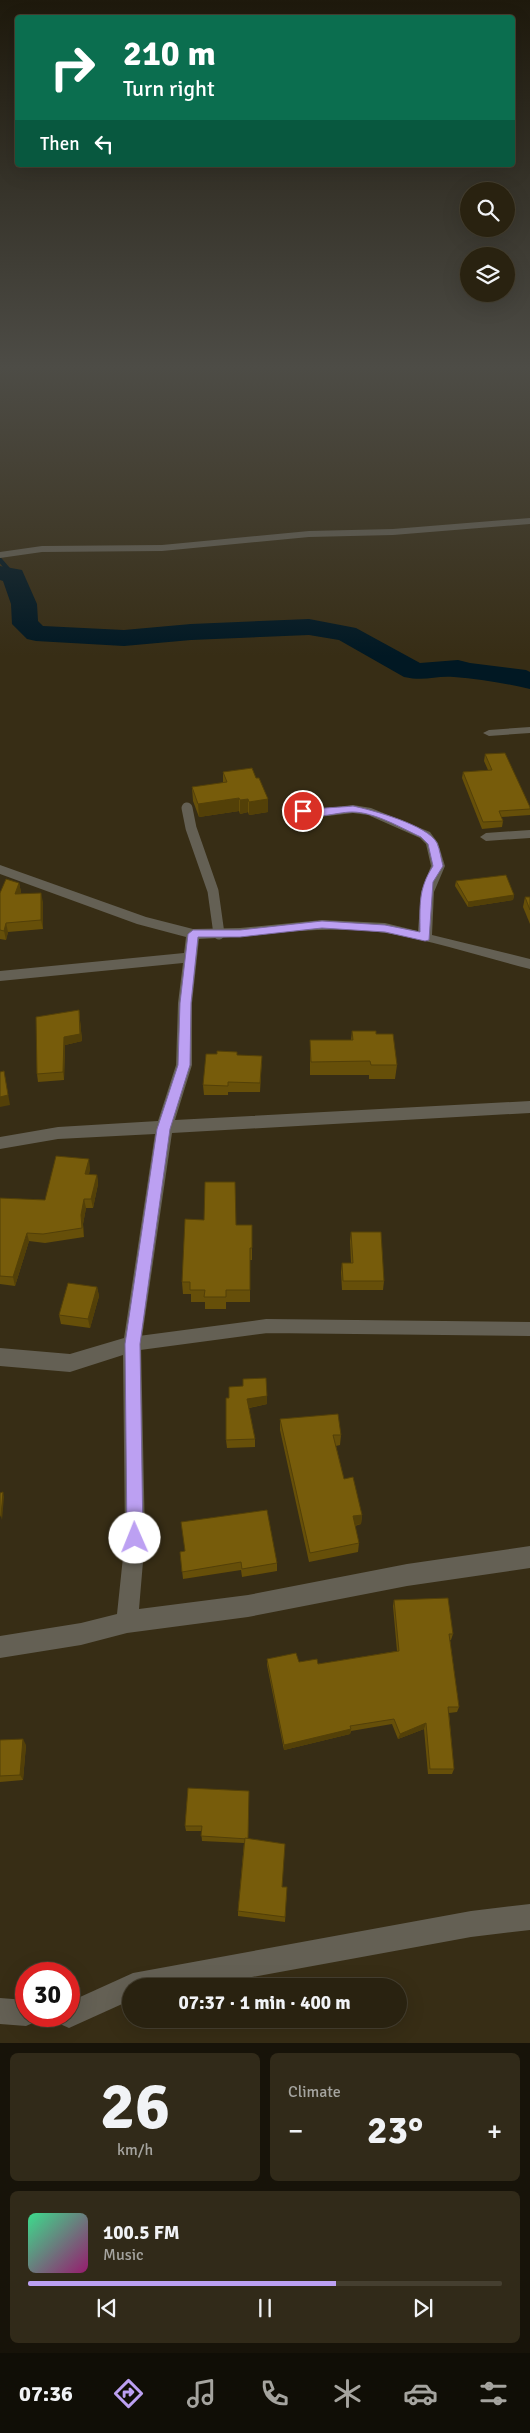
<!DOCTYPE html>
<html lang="en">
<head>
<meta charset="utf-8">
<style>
  :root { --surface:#292210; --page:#312a19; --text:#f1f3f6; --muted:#a5a49f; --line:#453f30; --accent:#bca0f2 }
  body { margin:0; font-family:Signika,sans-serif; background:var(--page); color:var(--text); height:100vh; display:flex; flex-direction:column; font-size:19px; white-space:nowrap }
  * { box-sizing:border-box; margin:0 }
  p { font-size:16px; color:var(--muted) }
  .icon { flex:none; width:28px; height:28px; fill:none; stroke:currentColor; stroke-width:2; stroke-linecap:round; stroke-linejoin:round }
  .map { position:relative; height:2043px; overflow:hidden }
  .sheet { display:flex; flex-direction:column; gap:10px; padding:10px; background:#171309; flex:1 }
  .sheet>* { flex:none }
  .guide { position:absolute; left:15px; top:15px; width:500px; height:152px; border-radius:5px; box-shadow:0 5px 20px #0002,0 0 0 1px var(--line); background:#0b6e4f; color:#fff; overflow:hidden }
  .controls { position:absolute; left:460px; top:182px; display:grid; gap:10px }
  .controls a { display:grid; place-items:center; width:55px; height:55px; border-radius:50%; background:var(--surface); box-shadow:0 5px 20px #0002,0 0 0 1px var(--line); font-size:25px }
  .speed { position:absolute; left:15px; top:1962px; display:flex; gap:10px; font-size:25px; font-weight:700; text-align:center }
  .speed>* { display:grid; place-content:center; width:65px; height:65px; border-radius:50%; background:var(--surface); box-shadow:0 5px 20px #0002,0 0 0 1px var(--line); line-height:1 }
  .speed .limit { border:8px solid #d22; background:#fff; color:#111 }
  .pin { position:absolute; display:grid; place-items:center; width:42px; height:42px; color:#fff; margin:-21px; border:2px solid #fff; border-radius:50%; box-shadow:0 1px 5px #0007 }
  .me { position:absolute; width:55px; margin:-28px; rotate:359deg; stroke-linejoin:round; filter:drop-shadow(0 0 4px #0008) }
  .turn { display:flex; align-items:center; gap:18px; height:105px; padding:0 25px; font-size:22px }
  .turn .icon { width:65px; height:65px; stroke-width:2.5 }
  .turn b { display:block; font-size:35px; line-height:42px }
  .then { display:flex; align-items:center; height:48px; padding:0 25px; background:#0003; gap:10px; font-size:19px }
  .big { font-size:38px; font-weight:700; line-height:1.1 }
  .sheet .card { flex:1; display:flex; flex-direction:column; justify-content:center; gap:8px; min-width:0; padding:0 18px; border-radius:8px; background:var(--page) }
  .sheet .dial { align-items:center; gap:0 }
  .dial b { font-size:65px; line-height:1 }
  .song { display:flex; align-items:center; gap:15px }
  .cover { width:60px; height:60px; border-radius:8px; background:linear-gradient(135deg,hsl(150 70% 55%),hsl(320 70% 35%)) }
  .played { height:5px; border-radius:2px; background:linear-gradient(90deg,var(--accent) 65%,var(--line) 65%) }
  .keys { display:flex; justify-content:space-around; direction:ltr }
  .heat { display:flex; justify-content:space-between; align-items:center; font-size:28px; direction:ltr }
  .sheet .tiles { flex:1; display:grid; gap:10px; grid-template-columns:1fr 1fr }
  .card:last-child { grid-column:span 2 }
  .trip { position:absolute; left:122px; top:1978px; width:285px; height:50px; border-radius:25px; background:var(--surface); box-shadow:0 5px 20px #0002,0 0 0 1px var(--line); font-weight:700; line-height:50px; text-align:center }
  .tab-bar { display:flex; height:80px; justify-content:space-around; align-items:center; background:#100e06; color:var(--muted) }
  .tab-bar .icon { width:35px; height:35px }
  .tab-bar .current { color:var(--accent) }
  .tab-bar b { font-size:22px; color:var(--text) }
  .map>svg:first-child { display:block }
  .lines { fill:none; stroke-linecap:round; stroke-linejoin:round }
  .stream { stroke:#011823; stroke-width:4.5 }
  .river { fill:#011823; fill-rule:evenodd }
  .lane-far1 { stroke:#646054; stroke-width:11 }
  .lane { stroke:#646054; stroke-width:14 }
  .street { fill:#646054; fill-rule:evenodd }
  .wall { fill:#664f09 }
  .shaded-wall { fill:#534008 }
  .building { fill:#775c0b; stroke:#534008 }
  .route { fill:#bca0f2; stroke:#7a689d }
</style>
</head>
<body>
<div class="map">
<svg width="530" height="2043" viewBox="0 0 530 2043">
  <rect width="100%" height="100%" fill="#372d15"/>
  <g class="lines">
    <path class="stream" d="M0 560 13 575"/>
    <path class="river" d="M0 566 22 570 37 604 38 621 43 626 124 630 191 624 309 619 356 628 420 663 458 660 470 663 526 670 530 672V689C505 683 479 679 454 677 436 675 426 682 404 677L339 640 309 635 191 640 124 646 36 641 27 639 12 624 11 604 3 581 0 580Z"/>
    <path class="lane-far1" d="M187 808 191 828 213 891 219 934"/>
    <path class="lane" d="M132 1344 267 1326 530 1329"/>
    <g class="street">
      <path d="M530 518V524L393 535 309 537 162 551 42 552 0 558V552L42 546 162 545 309 531 393 529Z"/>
      <path d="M530 727V733L489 736 483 733 489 730Z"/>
      <path d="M287 805 319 809 353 805 371 808 430 832 438 843 445 866 434 892 432 935 530 959V969C483 957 434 941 386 933 325 923 261 937 199 939L192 1003V1065L175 1120 530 1101V1113L172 1133 141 1344 145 1538 139 1609 248 1595 407 1564 530 1546V1568L407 1586 248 1617 127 1633 81 1645 0 1658V1636L81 1623 117 1614 125 1538 123 1355 70 1372 0 1366V1348L70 1354 124 1338 155 1134 58 1139 0 1149V1137L58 1127 158 1121 176 1065 178 1003 183 963 0 981V971L184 953 186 937 137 924 0 874V865L146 917 193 929 240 928 322 920 385 923 418 931 421 892 431 866 426 844 420 838 368 815 353 813 319 817 283 812 281 809Z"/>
      <path d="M530 830V838L486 841 480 837 486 833Z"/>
      <path d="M530 1904V1930L471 1937 203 1986H131V2000L69 2028 60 2024 56 2016H69V2002L133 1973 471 1911Z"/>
      <path d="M0 1998 26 2000V2016H38L35 2022 26 2026 0 2024Z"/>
    </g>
  </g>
  <g class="wall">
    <path d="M485 754 530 809V815L501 817 503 821 502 827 482 829 462 778 463 772 488 770 484 761Z"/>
    <path d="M223 772 256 778 268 799V812L249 815 248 812 240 814 239 811 199 817 193 801 192 787 223 783Z"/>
    <path d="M456 881 514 895 513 900 468 907 455 886Z"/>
    <path d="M19 883 21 892 20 894 43 902V929L8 932 6 940 0 939V893Z"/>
    <path d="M525 897H530V924L523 907Z"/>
    <path d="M79 1010 82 1041 65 1045 64 1080 38 1082 37 1074Z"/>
    <path d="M352 1031 376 1034 397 1065 395 1079H369V1075H310V1040H351Z"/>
    <path d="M237 1052V1055L262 1056 260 1092H228V1095H204L203 1085 217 1054Z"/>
    <path d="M90 1168 89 1174 97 1175 98 1184 93 1208H86L83 1224 84 1237 45 1243 29 1241 15 1286 0 1284V1198L45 1200Z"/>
    <path d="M236 1225H252V1260H250V1302H226V1309H205V1302H191V1294H183L182 1282Z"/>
    <path d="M351 1232 384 1281 383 1290H342L341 1272 342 1263H351L350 1241Z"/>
    <path d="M97 1287 99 1296 90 1328 61 1324 59 1315Z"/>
    <path d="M229 1398 267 1404 249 1408 255 1439V1447L227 1448 226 1440Z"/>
    <path d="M280 1419 341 1435 340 1445 336 1446 344 1479 362 1515 361 1524 355 1526 359 1543 358 1552 309 1562 280 1430Z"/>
    <path d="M185 1551 277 1563V1571L242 1577 241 1570 183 1579 180 1552Z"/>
    <path d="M394 1600 453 1634 451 1640H450L459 1707 457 1712 449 1713 454 1769 452 1774H428L424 1729 398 1739 392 1724 351 1731 350 1734 284 1750 267 1665V1659L318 1664 397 1651 393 1606Z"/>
    <path d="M0 1740 26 1745 23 1780 0 1782Z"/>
    <path d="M188 1788 249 1839 282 1887H287L285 1922 238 1916V1911L244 1843 202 1841 201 1831H186L185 1826Z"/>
  </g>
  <g class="shaded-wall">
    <path d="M239 798V811L199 817 198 804Z"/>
    <path d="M248 799V812L240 814V800Z"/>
    <path d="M268 799V812L249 815V802Z"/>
    <path d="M19 883 21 892 17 904 15 894Z"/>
    <path d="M41 893 43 902V929L41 920Z"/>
    <path d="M514 895 513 900 468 907V902Z"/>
    <path d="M6 923 8 932 6 940 4 931Z"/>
    <path d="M79 1010 82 1041 65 1045 64 1080 63 1072 64 1037Z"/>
    <path d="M4 1071 10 1105 0 1107V1097Z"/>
    <path d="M89 1159 90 1168 87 1183 85 1174Z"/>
    <path d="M97 1175 98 1184 93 1208 91 1199Z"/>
    <path d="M84 1199 86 1208 83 1224 84 1237 81 1215Z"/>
    <path d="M27 1233 29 1241 15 1286 13 1277Z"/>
    <path d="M97 1287 99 1296 90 1328 88 1319Z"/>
    <path d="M267 1396V1404L248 1408 247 1399Z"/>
    <path d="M3 1492 4 1497 2 1520 1 1516Z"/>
    <path d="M362 1515 361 1524 351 1526 353 1516Z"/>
    <path d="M426 1723 424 1729 398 1739 400 1734Z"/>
    <path d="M351 1729 350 1734 284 1750V1745Z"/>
    <path d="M23 1739 26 1745 23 1780 20 1775Z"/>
  </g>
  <g class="building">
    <path d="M505 753 530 807V809L499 811 503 821 483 822 463 772 492 770 485 754Z"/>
    <path d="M252 768 256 778H259L268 799 249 802 248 799 240 800 239 798 198 804 192 787 227 782 223 772Z"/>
    <path d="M506 875 514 895 468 902 456 881Z"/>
    <path d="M6 879 19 883 15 894 41 893V920L6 923 4 931 0 930V893Z"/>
    <path d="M525 897H530V910Z"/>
    <path d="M79 1010 80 1034 64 1037 63 1072 37 1074 36 1017Z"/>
    <path d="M352 1031H376V1034H393L397 1065H371L370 1061 311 1062 310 1040H353Z"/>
    <path d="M217 1051 237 1052V1055L262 1056 260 1083 228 1082V1086L203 1085 206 1054H217Z"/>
    <path d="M4 1071 8 1095 0 1097V1072Z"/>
    <path d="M56 1156 89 1159 85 1174 97 1175 91 1199H84L81 1215 82 1228 43 1234 27 1233 13 1277 0 1276V1198L45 1200Z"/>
    <path d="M205 1182H235L236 1225H252V1248H250V1290H226V1297H204L205 1290H190V1282H182L185 1219 204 1220Z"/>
    <path d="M351 1232H381L384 1281H343L342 1263H353Z"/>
    <path d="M68 1283 97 1287 88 1319 59 1315Z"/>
    <path d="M266 1378 267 1396 247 1399 255 1439 226 1440V1398H229V1387L243 1386V1379Z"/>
    <path d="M338 1414 341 1435H333L344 1479 353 1477 362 1515 353 1516 359 1543 310 1553 280 1419Z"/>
    <path d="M3 1492 1 1516H0V1493Z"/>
    <path d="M267 1510 277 1563 242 1569 241 1562 182 1572 180 1552 185 1551 181 1522Z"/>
    <path d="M448 1598 453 1634H449L459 1707H448L454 1769H430L426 1723 400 1734 394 1719 350 1726 351 1729 284 1745 267 1659 296 1653 299 1662 317 1659 318 1664 399 1651 394 1600Z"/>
    <path d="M23 1739 20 1775 0 1776V1740Z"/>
    <path d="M188 1788 249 1791 248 1839 201 1836 202 1826H185Z"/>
    <path d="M245 1838 285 1844 282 1887H287L285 1917 238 1911Z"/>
  </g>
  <linearGradient id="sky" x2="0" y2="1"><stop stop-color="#1e190c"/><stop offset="0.56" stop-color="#4d4c46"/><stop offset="1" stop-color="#4d4c46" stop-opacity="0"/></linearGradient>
  <rect width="530" height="656" fill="url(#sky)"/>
  <path class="route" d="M353 806C372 810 428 825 437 843 440 850 441 859 443 866L433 882 429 940 425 941 385 932 322 928 240 937H198L191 1003 190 1065 170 1129 140 1344 143 1538 141 1544 135 1546 129 1544 127 1538 125 1344 157 1129 178 1065 180 1003 188 934 193 930H240L322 921 385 925 420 932C420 906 418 889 433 866L428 844 421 837C401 828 375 812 352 812 336 812 311 822 298 811 301 809 345 807 353 806Z"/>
</svg>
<div class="controls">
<a><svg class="icon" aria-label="search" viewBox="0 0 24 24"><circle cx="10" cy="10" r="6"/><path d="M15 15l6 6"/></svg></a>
<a><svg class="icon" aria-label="layers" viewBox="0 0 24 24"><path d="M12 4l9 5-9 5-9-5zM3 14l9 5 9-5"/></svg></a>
</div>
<div class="speed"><div class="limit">30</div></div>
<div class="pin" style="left:303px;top:811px;background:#d93025"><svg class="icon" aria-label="arrive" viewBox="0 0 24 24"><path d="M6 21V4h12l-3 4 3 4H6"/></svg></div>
<svg class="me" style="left:135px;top:1538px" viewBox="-20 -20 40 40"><circle r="19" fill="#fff"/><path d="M0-13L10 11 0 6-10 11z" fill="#bca0f2"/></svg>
<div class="trip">07:37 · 1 min · 400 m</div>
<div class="guide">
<div class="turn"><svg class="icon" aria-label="right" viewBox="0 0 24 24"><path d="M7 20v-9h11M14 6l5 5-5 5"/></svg><div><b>210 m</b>Turn right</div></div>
<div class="then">Then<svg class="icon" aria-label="left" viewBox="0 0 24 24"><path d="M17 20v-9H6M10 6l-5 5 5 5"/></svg></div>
</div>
</div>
<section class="sheet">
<div class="tiles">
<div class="card dial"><b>26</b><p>km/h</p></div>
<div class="card"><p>Climate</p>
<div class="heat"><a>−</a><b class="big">23°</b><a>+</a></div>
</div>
<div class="card">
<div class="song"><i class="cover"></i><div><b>100.5 FM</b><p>Music</p></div></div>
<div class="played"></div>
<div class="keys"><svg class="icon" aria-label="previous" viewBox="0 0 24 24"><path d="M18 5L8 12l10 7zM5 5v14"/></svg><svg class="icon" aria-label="pause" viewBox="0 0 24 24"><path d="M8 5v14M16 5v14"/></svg><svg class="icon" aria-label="next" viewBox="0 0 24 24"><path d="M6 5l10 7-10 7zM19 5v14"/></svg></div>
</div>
</div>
</section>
<nav class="tab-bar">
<b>07:36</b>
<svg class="icon current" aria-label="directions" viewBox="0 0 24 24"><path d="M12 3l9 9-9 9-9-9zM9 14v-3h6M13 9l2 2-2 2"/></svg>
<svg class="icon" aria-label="music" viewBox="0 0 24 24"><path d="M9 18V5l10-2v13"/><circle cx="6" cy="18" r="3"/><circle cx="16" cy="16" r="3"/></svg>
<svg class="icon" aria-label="phone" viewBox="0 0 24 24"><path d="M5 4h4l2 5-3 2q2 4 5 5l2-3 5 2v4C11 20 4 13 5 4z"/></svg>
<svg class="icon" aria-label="climate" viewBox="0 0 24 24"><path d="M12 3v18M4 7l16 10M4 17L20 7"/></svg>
<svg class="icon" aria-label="car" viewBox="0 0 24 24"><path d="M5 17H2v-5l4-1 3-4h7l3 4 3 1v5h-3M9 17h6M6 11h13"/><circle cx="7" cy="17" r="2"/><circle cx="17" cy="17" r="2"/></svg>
<svg class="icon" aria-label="filters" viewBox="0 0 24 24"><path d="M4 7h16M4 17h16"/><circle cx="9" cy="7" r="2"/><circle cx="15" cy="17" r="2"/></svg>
</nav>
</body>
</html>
